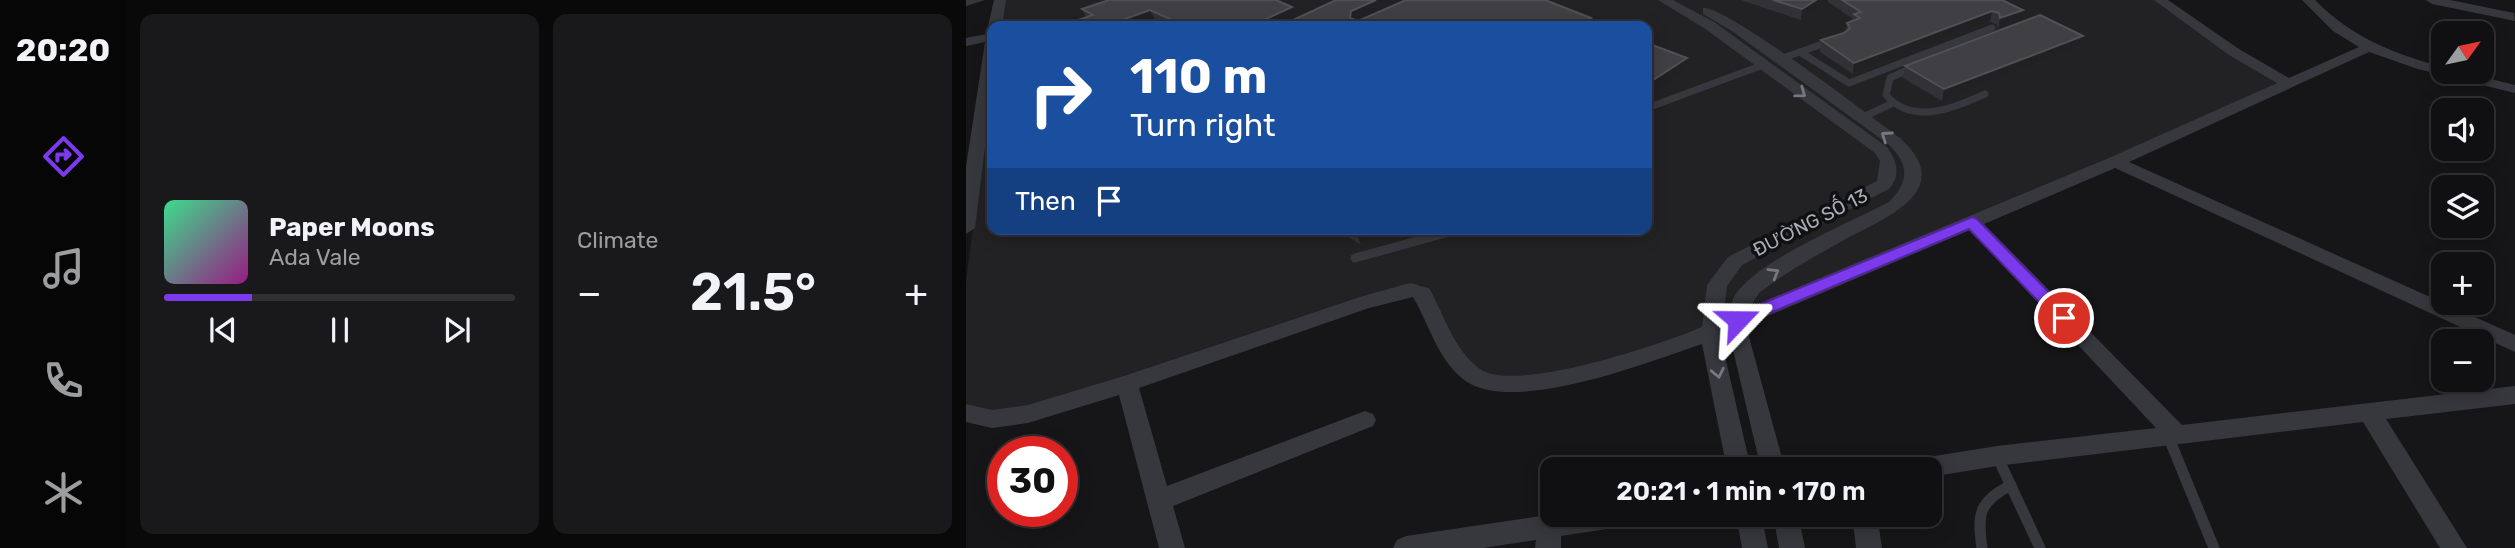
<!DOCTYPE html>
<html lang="en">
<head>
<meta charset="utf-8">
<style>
  :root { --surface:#101012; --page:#19191b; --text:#f1f3f6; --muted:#9c9d9f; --line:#303032; --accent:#7c3aed }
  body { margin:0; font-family:Rubik,sans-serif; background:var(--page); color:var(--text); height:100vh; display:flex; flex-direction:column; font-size:26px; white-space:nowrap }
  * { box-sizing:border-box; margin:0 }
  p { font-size:23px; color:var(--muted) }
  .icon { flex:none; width:38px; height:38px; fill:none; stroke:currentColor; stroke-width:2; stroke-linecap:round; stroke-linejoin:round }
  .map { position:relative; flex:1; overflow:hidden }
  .details { display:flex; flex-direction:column; gap:14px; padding:14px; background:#09090a; width:840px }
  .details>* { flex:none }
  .top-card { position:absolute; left:21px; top:21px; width:665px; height:214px; border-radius:14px; box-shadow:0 4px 18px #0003,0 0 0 2px var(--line); background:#1a4fa0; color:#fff; overflow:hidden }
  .needle { width:46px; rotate:57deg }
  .controls { position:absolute; left:1465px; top:21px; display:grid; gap:14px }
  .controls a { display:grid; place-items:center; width:63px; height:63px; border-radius:14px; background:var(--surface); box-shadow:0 4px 18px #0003,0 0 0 2px var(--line); font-size:35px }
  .speed { position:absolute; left:21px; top:436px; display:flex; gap:14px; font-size:35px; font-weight:700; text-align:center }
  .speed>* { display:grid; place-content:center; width:91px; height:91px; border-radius:50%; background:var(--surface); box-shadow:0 4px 18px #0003,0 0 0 2px var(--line); line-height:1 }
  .speed .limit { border:10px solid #d22; background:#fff; color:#111 }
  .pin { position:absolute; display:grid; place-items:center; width:60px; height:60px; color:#fff; margin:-30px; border:4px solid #fff; border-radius:50%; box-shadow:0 2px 7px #0007 }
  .me { position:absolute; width:77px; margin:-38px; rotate:67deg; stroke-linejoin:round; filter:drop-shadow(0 0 5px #0008) }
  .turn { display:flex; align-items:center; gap:24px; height:147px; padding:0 28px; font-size:32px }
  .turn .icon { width:91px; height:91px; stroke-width:2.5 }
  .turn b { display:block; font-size:49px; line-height:60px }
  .then { display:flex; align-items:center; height:66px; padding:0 28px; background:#0003; gap:14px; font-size:26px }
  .big { font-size:52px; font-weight:600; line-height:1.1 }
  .details .card { flex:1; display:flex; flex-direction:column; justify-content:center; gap:10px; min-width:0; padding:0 24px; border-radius:14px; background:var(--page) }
  .song { display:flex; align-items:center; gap:21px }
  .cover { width:84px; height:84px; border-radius:10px; background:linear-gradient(135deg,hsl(150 70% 55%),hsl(310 70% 35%)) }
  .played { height:7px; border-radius:4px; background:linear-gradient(90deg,var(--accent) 25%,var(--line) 25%) }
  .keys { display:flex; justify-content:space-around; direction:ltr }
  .heat { display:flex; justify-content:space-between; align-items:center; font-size:38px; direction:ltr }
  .details .tiles { flex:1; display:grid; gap:14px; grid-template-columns:repeat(2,1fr) }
  .trip { position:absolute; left:574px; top:457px; width:402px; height:70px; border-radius:14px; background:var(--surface); box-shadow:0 4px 18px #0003,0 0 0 2px var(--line); font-weight:600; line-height:70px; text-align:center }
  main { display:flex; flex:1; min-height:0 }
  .tab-bar { display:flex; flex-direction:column; width:126px; justify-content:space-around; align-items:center; background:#060607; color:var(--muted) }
  .tab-bar .icon { width:49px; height:49px }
  .tab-bar .on { color:var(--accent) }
  .tab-bar b { font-size:32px; color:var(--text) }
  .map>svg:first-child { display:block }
  .built { fill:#222225 }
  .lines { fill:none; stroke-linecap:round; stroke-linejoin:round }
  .lane-far2 { stroke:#37383d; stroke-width:7 }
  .lane-far1 { stroke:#37383d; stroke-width:9 }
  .lane { stroke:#37383d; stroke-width:11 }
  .street { fill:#37383d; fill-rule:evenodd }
  .wall { fill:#323236 }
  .shaded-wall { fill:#212124 }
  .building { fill:#3f3f44; stroke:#4f5156; stroke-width:2 }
  .oneway { stroke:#757881 }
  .route { fill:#7c3aed; stroke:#51269a; stroke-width:2 }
  .labels { text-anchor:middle; stroke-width:7; stroke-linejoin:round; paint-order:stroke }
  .street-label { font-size:19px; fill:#a8adb8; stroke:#111113 }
</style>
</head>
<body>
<main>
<nav class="tab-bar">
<b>20:20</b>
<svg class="icon on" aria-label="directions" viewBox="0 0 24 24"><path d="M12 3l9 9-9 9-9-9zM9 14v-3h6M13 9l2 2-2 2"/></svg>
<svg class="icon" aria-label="music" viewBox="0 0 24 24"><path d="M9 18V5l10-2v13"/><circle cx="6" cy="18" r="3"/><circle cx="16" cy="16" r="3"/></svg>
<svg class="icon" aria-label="phone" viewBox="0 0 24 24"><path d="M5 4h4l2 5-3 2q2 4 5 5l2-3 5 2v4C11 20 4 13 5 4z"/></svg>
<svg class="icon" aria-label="climate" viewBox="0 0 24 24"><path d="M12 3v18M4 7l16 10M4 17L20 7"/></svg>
</nav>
<section class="details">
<div class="tiles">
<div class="card">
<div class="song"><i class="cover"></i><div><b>Paper Moons</b><p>Ada Vale</p></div></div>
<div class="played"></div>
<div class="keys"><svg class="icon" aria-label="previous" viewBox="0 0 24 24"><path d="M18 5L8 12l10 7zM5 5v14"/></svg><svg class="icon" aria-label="pause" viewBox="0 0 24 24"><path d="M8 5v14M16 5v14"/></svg><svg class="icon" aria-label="next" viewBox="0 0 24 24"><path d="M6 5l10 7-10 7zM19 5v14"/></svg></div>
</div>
<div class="card"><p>Climate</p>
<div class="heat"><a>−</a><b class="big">21.5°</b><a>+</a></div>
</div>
</div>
</section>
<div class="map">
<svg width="1549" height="548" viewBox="0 0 1549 548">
  <rect width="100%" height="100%" fill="#161618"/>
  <path class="built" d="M39 0H1190L1315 81 1144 159 726 334 668 353 574 376 522 378 500 361 460 288 455 285 444 286 65 408 31 413 3 407 0 403V283L26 71V229H681V26H34Z"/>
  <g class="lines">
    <g class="lane-far2">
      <path d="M615 18 635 26"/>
      <path d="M834 52 883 83 1026 28"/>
      <path d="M814 59 865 41"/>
      <path d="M948 67 924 78 920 95C947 126 987 108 1019 94"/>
      <path d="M681 108 797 65"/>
      <path d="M895 118 925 104"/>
    </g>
    <path class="lane-far1" d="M389 258 494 229"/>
    <g class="lane">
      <path d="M1202 436 1248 548"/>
      <path d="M1031 456 1074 548"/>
      <path d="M1016 548C1011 513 1013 502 1045 485"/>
    </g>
    <g class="street">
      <path d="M0 0H19L0 6Z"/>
      <path d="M28 0H40L36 26H26V29L22 26Z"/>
      <path d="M692 0H707L748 22 921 147C930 160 936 175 923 189L776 265 761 286 757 319 763 316C764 309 765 302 769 295 792 260 883 223 923 202 943 182 944 164 922 144L766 31 737 14V8C758 4 907 118 934 138 992 190 920 218 878 240 855 253 831 266 809 281L793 293 784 307 1143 158 1311 83 1263 55 1188 0H1202L1273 49 1323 78 1393 47 1367 31 1336 0H1349C1385 37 1428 54 1477 67V72H1497L1549 85V93L1452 69 1403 52 1163 162 1549 335V352L1149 168 1018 224 1216 425 1549 386V404L1420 419 1501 548H1474L1397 422 1031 466 964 477V469H938L942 462 950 459 1031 446 1190 428 1004 230 783 324V337L819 469H795L763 333 756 336 755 339 785 469H761L736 344C683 362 543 417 497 379 471 358 463 324 447 297L403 308 173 388 201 486 399 411 407 414 410 420 407 426 207 506 219 548H193L153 395 62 423 26 428 0 422V404L26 410 62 405 158 376 397 296 444 283 463 288C479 316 487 349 514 369 548 394 697 344 736 327L741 285 762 257 911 181 914 161 909 153 738 28Z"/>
      <path d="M1460 0H1484L1548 13 1549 21 1466 4Z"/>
      <path d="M26 33V91L9 228 0 234V167L19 42 0 46V38Z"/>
      <path d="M588 514H679L676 522 667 525 595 536V548H569L570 540 517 548H427L431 540 440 536Z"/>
      <path d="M770 514H795L802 548H776Z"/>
      <path d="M807 514H832L839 548H813Z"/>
      <path d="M886 514H911L916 548H890Z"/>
    </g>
  </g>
  <g class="wall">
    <path d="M775 0H1036L1054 21 1032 29 1030 24 1024 22 887 74 854 52 855 40 878 33 880 31 881 23 887 20V19L875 11V9L874 10 862 2 835 20Z"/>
    <path d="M326 7 330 18 313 26H202L189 20 174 26H95L120 17 116 9Z"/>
    <path d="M625 18 626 26H329L327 20Z"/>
    <path d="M1117 36 1113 47 976 101 937 78 939 66Z"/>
    <path d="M370 229H420L395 245Z"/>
  </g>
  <g class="shaded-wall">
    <path d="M410 0H437L389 22 384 18 385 11Z"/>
    <path d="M850 0H862V2L835 20 836 9Z"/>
    <path d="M326 7 330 18 313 26H285Z"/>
    <path d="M184 10 189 20 174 26H139Z"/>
    <path d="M1057 10 1054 21 1032 29 1034 18Z"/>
    <path d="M1026 11 1024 22 887 74 888 63Z"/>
    <path d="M625 18 626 26H611Z"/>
    <path d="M1117 36 1113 47 976 101 978 89Z"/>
    <path d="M721 58V69L681 96V84Z"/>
    <path d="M396 229H420L395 245 390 233Z"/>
  </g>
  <g class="building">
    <path d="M143 0H310L326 7 285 26H220L184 10 139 26H95L127 15 116 9Z"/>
    <path d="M370 0H410L385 11 384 18 392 21 440 0H579L625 18 611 26H339L327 20Z"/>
    <path d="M807 0H850L836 9Z"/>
    <path d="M876 0H1036L1057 10 1034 18 1033 13 1026 11 888 63 855 40 878 33 884 28 881 23 894 18 888 14 895 12Z"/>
    <path d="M1074 15 1117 36 978 89 939 66Z"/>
    <path d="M681 43 721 58 681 84Z"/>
    <path d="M384 229H396L390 233Z"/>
  </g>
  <defs><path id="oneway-chevron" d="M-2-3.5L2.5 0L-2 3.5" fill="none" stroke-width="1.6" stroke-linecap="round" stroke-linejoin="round" transform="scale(1.75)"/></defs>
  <g class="oneway">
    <use href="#oneway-chevron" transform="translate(835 93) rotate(36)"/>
    <use href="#oneway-chevron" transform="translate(920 136) rotate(-145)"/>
    <use href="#oneway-chevron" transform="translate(808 273) rotate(-31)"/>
    <use href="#oneway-chevron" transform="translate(752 373) rotate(78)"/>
  </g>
  <path class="route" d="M1006 217 1011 219 1104 314 1107 318 1104 323H1093L1003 229 778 324 772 326 764 320 766 316Z"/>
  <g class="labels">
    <g class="street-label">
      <text transform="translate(844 222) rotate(-27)" y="7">ĐƯỜNG SỐ 13</text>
    </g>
  </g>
</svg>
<div class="controls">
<a><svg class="needle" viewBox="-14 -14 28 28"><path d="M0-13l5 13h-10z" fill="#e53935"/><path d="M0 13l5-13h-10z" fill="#9c9d9f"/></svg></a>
<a><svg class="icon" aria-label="sound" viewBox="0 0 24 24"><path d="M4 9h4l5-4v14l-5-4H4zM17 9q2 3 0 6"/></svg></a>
<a><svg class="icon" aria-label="layers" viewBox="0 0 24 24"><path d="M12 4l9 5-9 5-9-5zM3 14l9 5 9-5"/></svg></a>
<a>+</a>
<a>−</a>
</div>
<div class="speed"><div class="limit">30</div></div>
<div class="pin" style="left:1098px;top:318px;background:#d93025"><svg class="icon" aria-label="arrive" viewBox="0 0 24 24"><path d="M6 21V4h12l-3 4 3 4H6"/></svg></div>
<svg class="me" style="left:772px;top:320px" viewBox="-20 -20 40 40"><path d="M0-17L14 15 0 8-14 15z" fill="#7c3aed" stroke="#fff" stroke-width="4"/></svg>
<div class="trip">20:21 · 1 min · 170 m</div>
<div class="top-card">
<div class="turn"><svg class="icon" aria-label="right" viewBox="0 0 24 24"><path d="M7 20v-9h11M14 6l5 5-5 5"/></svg><div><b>110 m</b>Turn right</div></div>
<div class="then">Then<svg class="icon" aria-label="arrive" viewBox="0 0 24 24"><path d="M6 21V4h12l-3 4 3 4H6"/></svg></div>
</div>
</div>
</main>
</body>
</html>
